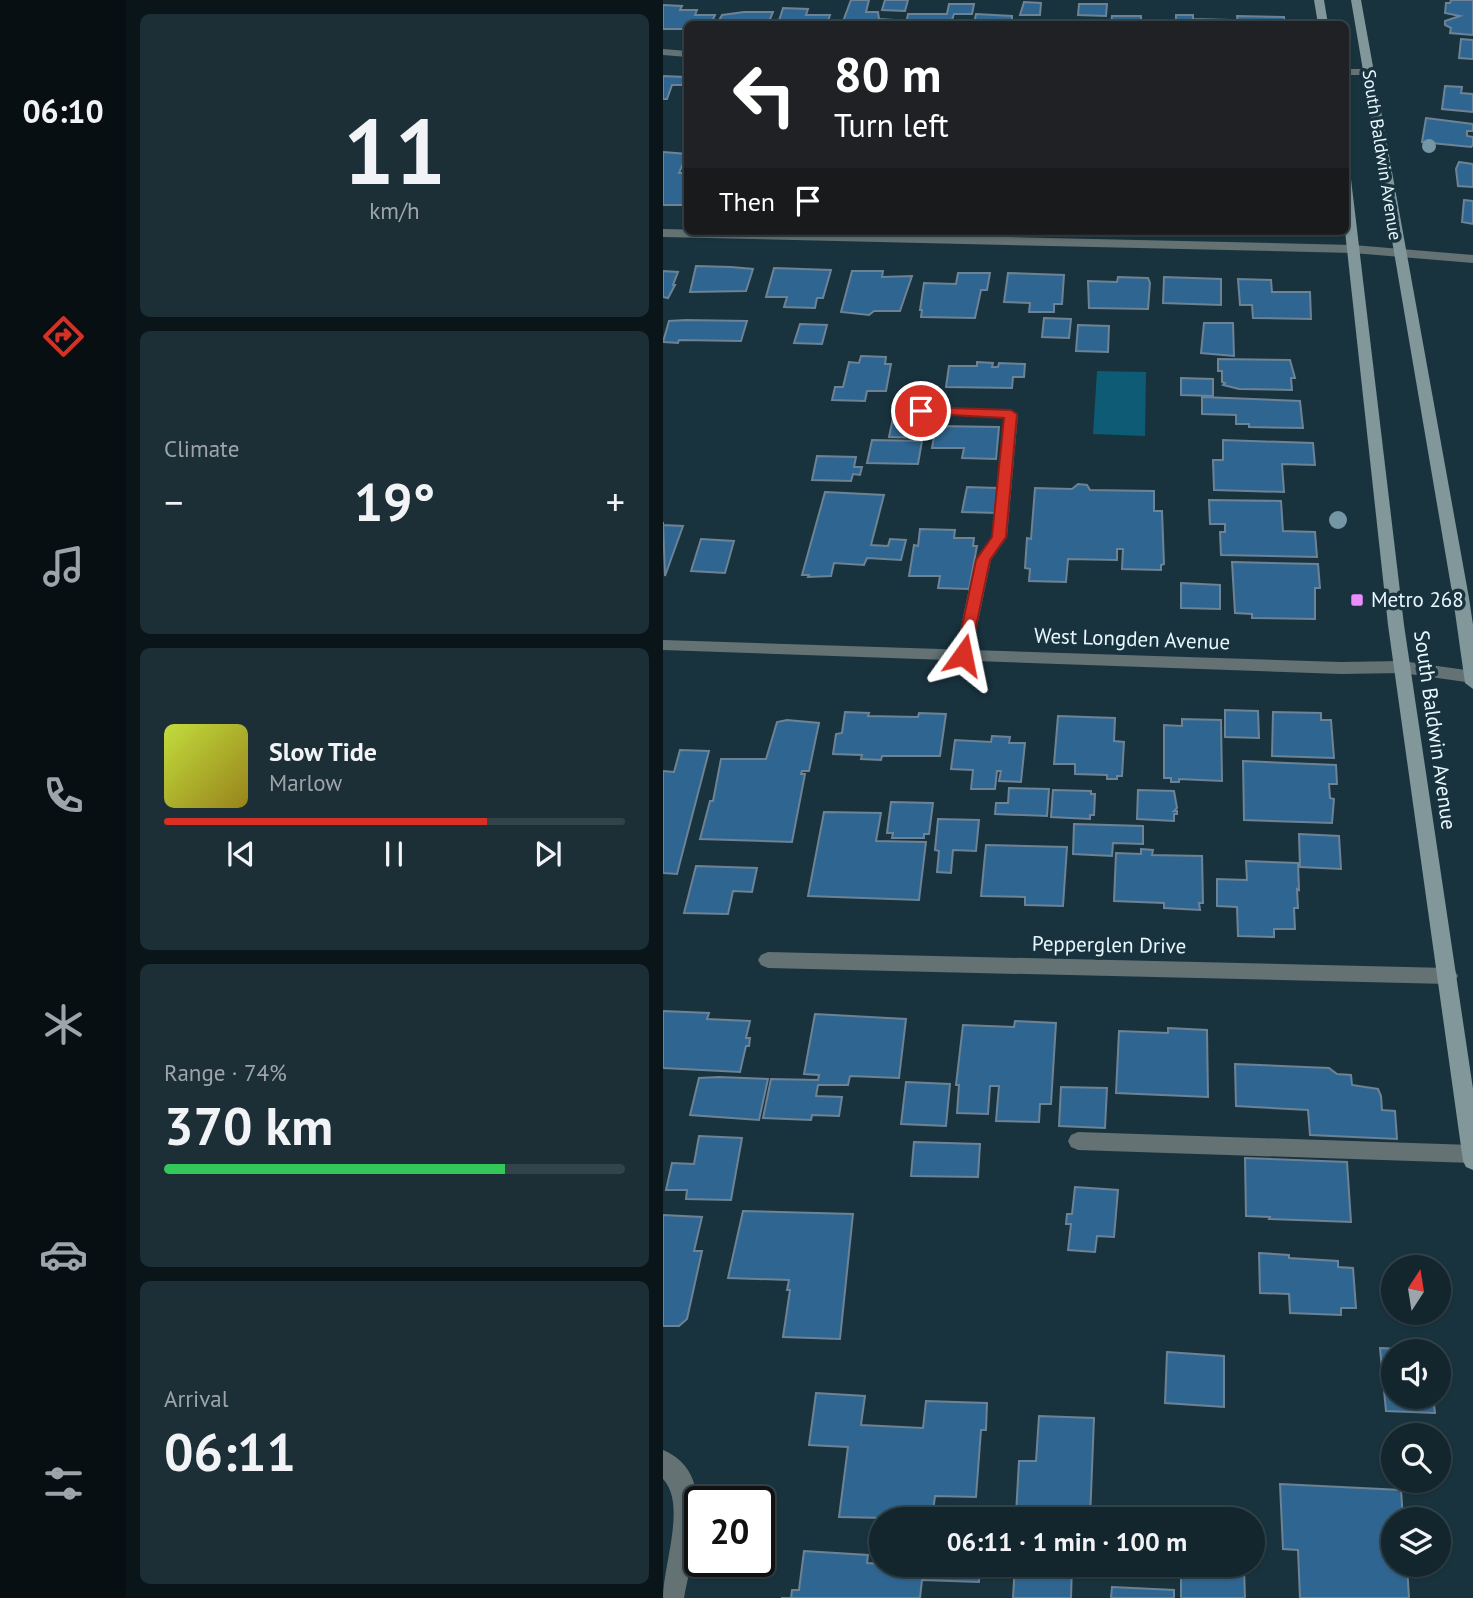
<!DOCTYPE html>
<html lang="en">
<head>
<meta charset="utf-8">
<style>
  :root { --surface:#13262e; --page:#1c2e36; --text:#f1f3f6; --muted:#9da5aa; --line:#32434a; --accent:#d93025 }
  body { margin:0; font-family:"PT Sans",sans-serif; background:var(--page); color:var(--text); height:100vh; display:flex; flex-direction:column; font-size:26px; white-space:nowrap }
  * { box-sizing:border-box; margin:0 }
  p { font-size:23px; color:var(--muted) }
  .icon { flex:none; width:38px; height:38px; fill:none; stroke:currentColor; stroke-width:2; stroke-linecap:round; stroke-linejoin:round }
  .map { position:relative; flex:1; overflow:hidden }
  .drawer { display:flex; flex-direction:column; gap:14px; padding:14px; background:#0a1519; width:537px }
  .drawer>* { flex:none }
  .top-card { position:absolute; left:21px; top:21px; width:665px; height:214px; border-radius:10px; box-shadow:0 2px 5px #0004,0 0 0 2px var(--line); background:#202124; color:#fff; overflow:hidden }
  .needle { width:46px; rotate:12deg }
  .fabs { position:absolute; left:718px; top:1255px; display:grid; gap:14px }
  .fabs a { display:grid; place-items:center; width:70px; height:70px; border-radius:50%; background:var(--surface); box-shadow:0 2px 5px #0004,0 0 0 2px var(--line); font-size:35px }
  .speed { position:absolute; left:21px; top:1486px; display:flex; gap:14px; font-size:35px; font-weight:700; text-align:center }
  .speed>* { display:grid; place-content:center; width:91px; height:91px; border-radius:50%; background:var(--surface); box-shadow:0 2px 5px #0004,0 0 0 2px var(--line); line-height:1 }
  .speed .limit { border:4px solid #111; border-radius:10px; background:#fff; color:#111 }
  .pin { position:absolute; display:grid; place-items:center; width:60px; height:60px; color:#fff; margin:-30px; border:4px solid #fff; border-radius:50%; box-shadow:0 2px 7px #0007 }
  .me { position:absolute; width:77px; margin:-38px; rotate:12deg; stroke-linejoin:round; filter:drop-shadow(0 0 5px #0008) }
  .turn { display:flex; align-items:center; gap:24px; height:147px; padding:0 35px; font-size:32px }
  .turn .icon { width:91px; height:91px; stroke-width:2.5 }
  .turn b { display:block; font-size:49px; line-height:60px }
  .then { display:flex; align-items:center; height:66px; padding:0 35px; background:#0003; gap:14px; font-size:26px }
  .big { font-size:52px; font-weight:700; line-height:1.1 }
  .drawer .tile { flex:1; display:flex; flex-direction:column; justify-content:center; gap:10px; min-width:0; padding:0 24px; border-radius:10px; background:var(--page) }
  .drawer .dial { align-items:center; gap:0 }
  .dial b { font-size:91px; line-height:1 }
  .song { display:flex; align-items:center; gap:21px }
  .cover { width:84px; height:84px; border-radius:10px; background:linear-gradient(135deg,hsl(70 70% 55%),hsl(50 70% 35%)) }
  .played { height:7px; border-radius:4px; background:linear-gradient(90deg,var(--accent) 70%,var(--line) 70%) }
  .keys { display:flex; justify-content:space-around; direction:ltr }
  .heat { display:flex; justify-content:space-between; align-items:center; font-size:38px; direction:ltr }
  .charge { height:10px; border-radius:5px; background:linear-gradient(90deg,#34c759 74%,var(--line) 0) }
  .trip { position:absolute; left:206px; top:1507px; width:396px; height:70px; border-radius:35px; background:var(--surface); box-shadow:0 2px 5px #0004,0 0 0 2px var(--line); font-weight:700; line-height:70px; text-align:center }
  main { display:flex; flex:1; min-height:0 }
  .dock { display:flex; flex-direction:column; width:126px; justify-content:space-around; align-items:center; background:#080f12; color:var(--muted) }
  .dock .icon { width:49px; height:49px }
  .dock .on { color:var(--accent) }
  .dock b { font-size:32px; color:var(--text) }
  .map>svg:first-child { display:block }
  .green { fill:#0d5b74 }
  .building { fill:#2f6691; stroke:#6d8294; stroke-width:2 }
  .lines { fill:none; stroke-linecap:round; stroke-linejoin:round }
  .service { fill:#647274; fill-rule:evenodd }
  .minor { fill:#647274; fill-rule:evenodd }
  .tertiary { fill:#647274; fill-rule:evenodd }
  .secondary { fill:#81979a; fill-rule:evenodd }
  .tree { fill:#7597a5 }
  .route { fill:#d93025; stroke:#8d1f18; stroke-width:2 }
  .poi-dot { fill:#ea8dfd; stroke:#19333e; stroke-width:2.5 }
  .labels { text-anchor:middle; stroke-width:7; stroke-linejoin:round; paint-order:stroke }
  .far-street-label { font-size:18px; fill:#e8f7fe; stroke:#19333e }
  .poi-label { font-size:21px; fill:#e8f7fe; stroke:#19333e; text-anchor:start }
  .street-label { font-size:21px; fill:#e8f7fe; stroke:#19333e }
</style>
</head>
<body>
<main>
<nav class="dock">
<b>06:10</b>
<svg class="icon on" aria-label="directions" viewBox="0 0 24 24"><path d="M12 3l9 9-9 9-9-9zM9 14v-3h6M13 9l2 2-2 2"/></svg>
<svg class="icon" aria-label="music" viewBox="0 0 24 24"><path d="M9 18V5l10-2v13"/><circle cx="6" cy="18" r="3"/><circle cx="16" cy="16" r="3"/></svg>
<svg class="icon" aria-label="phone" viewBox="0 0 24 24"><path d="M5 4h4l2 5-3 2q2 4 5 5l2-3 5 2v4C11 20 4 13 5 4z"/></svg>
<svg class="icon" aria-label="climate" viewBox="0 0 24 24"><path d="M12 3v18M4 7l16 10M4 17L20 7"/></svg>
<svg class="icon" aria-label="car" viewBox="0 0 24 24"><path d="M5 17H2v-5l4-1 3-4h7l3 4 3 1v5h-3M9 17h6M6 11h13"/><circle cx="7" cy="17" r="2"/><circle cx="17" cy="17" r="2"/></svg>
<svg class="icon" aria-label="filters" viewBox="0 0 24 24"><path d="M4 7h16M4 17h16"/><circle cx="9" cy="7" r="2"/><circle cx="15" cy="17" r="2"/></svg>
</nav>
<section class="drawer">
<div class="tile dial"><b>11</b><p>km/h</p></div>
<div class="tile"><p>Climate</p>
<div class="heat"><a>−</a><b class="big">19°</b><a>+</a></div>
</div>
<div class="tile">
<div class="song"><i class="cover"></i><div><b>Slow Tide</b><p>Marlow</p></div></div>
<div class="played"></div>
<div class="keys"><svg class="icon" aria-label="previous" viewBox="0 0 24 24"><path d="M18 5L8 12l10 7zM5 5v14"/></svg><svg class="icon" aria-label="pause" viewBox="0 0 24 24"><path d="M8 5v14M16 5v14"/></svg><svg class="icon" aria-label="next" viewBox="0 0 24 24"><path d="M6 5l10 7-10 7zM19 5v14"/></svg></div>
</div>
<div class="tile"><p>Range · 74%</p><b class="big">370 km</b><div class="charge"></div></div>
<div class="tile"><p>Arrival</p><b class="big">06:11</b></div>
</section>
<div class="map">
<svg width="810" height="1598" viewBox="0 0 810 1598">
  <rect width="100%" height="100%" fill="#19333e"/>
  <path class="green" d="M434 371 483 372 482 436 430 434Z"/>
  <g class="building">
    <path d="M188 0H206L203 12H215L216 19 230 20 228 24H179Z"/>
    <path d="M222 0H245L242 11 219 10Z"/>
    <path d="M788 0H810V35L787 33 788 28 782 25V21L797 16 782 13 783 3H787Z"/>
    <path d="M361 2 378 3 377 15H357Z"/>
    <path d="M286 4H311L309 14H291L289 20H295L294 24H243L245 14H284Z"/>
    <path d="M416 4H444L443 16 415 15Z"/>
    <path d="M0 5 19 6 17 10H34L32 15H52L48 24H24V29H0Z"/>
    <path d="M120 8 145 9 143 15H167L164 24H115Z"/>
    <path d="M81 12H110L105 24H54L59 15Z"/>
    <path d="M313 14 349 16V23L362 24H311Z"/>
    <path d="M513 15H530V19L568 20V24H513Z"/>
    <path d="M449 16H478V24H448Z"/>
    <path d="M574 16 621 17 622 24H575Z"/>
    <path d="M379 22 433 23 379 24Z"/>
    <path d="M798 39 810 40V59L796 58Z"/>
    <path d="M0 76 22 77 19 85H9L4 99H0Z"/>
    <path d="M782 86 799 87 798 93 810 94V112L779 109Z"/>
    <path d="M763 118 810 124V131H804V136L810 137V145L808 147 759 142Z"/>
    <path d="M0 152 24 154 16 173H24L22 181H24V202L21 205H0Z"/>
    <path d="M796 162 810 164V187L795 186 793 169Z"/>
    <path d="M801 200 810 201V224L799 222Z"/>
    <path d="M33 266 68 267 90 269 83 291 27 292Z"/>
    <path d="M111 268 168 270 160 298H154L152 308 121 307 124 297H103Z"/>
    <path d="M0 271 15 272 10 285H12L5 298 0 297Z"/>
    <path d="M189 271H220L219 277 249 276 237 311H211L206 315 178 312Z"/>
    <path d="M295 273H327L324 290H318L312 318 258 317 259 310H257L261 283 293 284Z"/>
    <path d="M345 273 401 275 399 304H391V312H366L367 303 341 302Z"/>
    <path d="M455 277 485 278 487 283 485 309 426 308 425 281 454 282Z"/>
    <path d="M501 277 558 279V305L500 303Z"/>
    <path d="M575 279 608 280 609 292H647L648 319 590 318 589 305H577Z"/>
    <path d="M381 318 408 319 406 338 379 337Z"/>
    <path d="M23 320 84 321 78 341 16 340 15 343 0 342 6 321Z"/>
    <path d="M541 323H570L571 356 538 353Z"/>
    <path d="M137 324 164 325 159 344 131 343Z"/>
    <path d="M415 325 446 326 445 352 413 351Z"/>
    <path d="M198 356 223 357 222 364H228L223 391H204L202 401 169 400 172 387H180L186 362 196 363Z"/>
    <path d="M555 359 627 360 632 378H628L629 390 576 389 560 385 562 383 559 382V371H555Z"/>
    <path d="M314 362 330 363 329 367H335L336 363 362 364 361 377H350L349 388 283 387 286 366H314Z"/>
    <path d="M518 378 550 379V396L518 395Z"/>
    <path d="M539 397 637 401 640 428 586 427V424H573V415L539 414Z"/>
    <path d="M230 418H268L265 438 226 437Z"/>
    <path d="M273 426 336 427 333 459 299 458 301 448H269Z"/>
    <path d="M209 440 259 441 255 464 204 463Z"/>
    <path d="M560 440 650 443 652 465 619 464 621 492 551 490 550 460H560Z"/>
    <path d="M154 456 193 457 191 467H199L197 475 190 474 188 481 149 480Z"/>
    <path d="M415 484 424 485 427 490 491 491V511H499L501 564 498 565V570L459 569 460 549H454V560L405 559 403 582 366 581 367 569 362 568 364 538 368 539 372 488 409 489Z"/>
    <path d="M304 487 334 488V513L299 512Z"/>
    <path d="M162 492 221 495 208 545 225 546 227 539 243 540 238 560 204 558 201 565 171 563 168 576 145 577 146 575H139Z"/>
    <path d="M546 500 618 501 620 531 652 532 654 557 558 555 557 532H562V524H547Z"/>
    <path d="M0 522V525L20 526 2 576Z"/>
    <path d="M257 529 292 530 291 538H311L310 546H314L306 589 275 588 277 576H246L251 545 255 546Z"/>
    <path d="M38 539 71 541 62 573 28 571Z"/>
    <path d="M569 562 655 564 657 588H652V619L589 618V614L572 613Z"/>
    <path d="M518 583 557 585V609L518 608Z"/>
    <path d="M562 710 595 711 596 738 562 737Z"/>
    <path d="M182 712 206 713 205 716 255 717 256 713 283 714 277 756H219L218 760 198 759 199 755 170 754 173 734 179 733Z"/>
    <path d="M610 712 658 713V720H668L671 758 609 756Z"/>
    <path d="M395 716 452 718 451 741 461 742 459 776H454V779H444V775L412 774V764H391Z"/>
    <path d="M519 719 558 720 559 781 516 779V782H508V778H501V725L519 726Z"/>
    <path d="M124 720 156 723 146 771H139L138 774H142L129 842 37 839 47 801H50L58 759H103L114 722Z"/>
    <path d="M329 736 347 737 346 743H362L358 782 336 781 338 771H334L332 789H308L310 770 288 769 292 740 328 742Z"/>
    <path d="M17 750 46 751 14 874 0 873V771L11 772Z"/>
    <path d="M580 761 673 765 674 784H666L667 798 671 799 669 823 581 820Z"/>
    <path d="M346 788 386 789 384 816 332 814 333 803H345Z"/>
    <path d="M390 790 428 791V794H432L431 815H427V819L388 817Z"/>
    <path d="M475 790 511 791 514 808 511 811H514V814H511V821L474 819Z"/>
    <path d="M228 802 270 803 266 834H261V838H229L230 833H224Z"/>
    <path d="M161 812 218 813 213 841 263 842 256 900 145 896Z"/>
    <path d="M275 819 316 820 313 851 290 850 288 873 274 872 276 851 272 850Z"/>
    <path d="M411 824 480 826V844L450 843 449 856 410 854Z"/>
    <path d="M636 834 676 836 678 869 637 867Z"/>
    <path d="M323 845 404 847 400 906 362 905V897L318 896Z"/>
    <path d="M478 849 490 850 489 855 539 856 540 903H536L537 910 501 908V903L451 901 453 853 478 854Z"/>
    <path d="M583 861 635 863 636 890 634 889 635 908H631L632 929H611V937L575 936 574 907 554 906V879L584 880Z"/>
    <path d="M33 866 94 868 89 892 70 891 65 914 21 913Z"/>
    <path d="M0 1011 46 1013 44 1019 87 1021 83 1038H87L86 1046H83L77 1072 0 1068Z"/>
    <path d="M152 1014 243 1019 236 1078 187 1076 185 1085H155L153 1096 179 1097 176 1116 149 1115 148 1120 100 1118 108 1079 155 1080 156 1075 141 1074Z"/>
    <path d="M352 1021 393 1023 388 1104H377L376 1122 333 1121 336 1086H327L325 1114 294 1113 296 1085H293L300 1025 351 1027Z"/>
    <path d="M505 1028 544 1030 545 1097 453 1093 456 1031 505 1033Z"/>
    <path d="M572 1064 666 1068 674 1074 688 1075 689 1085 715 1089 718 1096 719 1110 732 1111 734 1139 647 1135 645 1110 573 1106Z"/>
    <path d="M56 1077 105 1079 96 1120 27 1115 36 1078Z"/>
    <path d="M243 1082 287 1084 283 1126 238 1124Z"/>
    <path d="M398 1087 444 1088 442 1128 396 1126Z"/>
    <path d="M36 1136 79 1138 68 1200 23 1199 24 1190H3L9 1163 31 1164Z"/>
    <path d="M251 1142 317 1144 315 1177 248 1176Z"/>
    <path d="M582 1158 684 1162 688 1222 606 1219 607 1217 583 1216Z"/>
    <path d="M412 1187 455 1190 451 1237 434 1236 432 1252 405 1250 408 1224H403L404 1214H409Z"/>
    <path d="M80 1211 190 1214 177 1339 120 1337 127 1290H124L126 1280 65 1278Z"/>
    <path d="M0 1215 39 1217 31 1251H39L24 1319 16 1326H0Z"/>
    <path d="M596 1253 626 1255V1258L675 1261V1267L690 1268 693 1308H678V1315L627 1313 626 1294 597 1293Z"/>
    <path d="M717 1348 764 1350 730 1351V1396H770L772 1413 723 1411Z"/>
    <path d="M504 1352 561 1356V1407L502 1403Z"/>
    <path d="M153 1393 202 1396 198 1425 260 1428 263 1401 324 1403 323 1430H318L313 1497 272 1496 269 1519 176 1517 185 1447 146 1445Z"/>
    <path d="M376 1416 431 1418 427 1519H341V1514H353L356 1461H373Z"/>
    <path d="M617 1484 738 1490 740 1519H730V1564H744L746 1598H637L635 1550 620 1549Z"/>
    <path d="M141 1551 205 1555 204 1563 219 1564H317L316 1582 259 1580 257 1598H118H128L129 1590H136Z"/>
    <path d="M352 1564H409L408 1598H350Z"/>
    <path d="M518 1566 581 1568 582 1598H518Z"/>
    <path d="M449 1587 511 1590V1598H448Z"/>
  </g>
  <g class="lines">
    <g class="service">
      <path d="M258 407 348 410 355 414 344 537 328 560 308 655 300 660 292 655 312 560 329 537 341 418 253 414 251 411Z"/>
      <path d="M105 952 785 968 792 971 795 976 792 981 785 984 105 968 98 965 95 960 98 955Z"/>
      <path d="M415 1132 809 1145 810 1163 415 1150 408 1147 405 1141 408 1135Z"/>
    </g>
    <g class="minor">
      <path d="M0 49 24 51V57L0 55Z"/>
      <path d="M682 69H705L710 72 705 75H682Z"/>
      <path d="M0 229 690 245 810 255V263L690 253 0 237Z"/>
      <path d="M0 1450C57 1473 29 1553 21 1598H0C0 1565 24 1504 0 1479Z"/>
    </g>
    <path class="tertiary" d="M0 640 678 662 739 661 810 671V683L739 673 678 674 0 650Z"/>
    <g class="secondary">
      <path d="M651 0H661L665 24H655Z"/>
      <path d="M688 0H698L806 598 810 625V689L802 683 790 598Z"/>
      <path d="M682 176 688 179 741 625 810 1089V1170L803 1167 800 1161 725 625 682 231Z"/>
    </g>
  </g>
  <g class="tree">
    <circle cx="766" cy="146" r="7"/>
    <circle cx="675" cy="520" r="9"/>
  </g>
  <path class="route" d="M258 407 348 410 354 414 343 537 327 560 307 655 300 660 293 655 313 560 329 537 341 418 253 413 252 411Z"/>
  <rect class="poi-dot" x="687" y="593" width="14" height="14" rx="3.5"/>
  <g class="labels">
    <g class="far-street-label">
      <text transform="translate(719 155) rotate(81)" y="6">South Baldwin Avenue</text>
    </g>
    <g class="poi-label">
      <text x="708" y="607">Metro 268</text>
    </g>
    <g class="street-label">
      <text transform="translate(469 639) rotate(2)" y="7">West Longden Avenue</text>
      <text transform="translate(772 730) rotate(82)" y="7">South Baldwin Avenue</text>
      <text transform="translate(446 945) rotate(1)" y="7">Pepperglen Drive</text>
    </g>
  </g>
</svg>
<div class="fabs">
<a><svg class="needle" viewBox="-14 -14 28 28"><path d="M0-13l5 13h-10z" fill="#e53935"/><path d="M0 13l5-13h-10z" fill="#9da5aa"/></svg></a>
<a><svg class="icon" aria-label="sound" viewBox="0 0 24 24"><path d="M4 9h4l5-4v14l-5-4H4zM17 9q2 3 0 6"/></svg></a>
<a><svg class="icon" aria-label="search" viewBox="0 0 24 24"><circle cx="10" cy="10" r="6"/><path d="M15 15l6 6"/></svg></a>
<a><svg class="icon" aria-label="layers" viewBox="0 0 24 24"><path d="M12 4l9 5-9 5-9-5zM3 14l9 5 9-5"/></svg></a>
</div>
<div class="speed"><div class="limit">20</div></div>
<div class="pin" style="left:258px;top:411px;background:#d93025"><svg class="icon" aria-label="arrive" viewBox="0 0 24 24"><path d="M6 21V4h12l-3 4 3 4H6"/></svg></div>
<svg class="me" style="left:300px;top:655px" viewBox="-20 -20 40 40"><path d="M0-17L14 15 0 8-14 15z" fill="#d93025" stroke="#fff" stroke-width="4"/></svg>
<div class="trip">06:11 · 1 min · 100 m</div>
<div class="top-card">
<div class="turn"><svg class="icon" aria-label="left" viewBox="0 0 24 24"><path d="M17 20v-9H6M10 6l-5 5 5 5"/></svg><div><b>80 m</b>Turn left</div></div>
<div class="then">Then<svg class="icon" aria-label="arrive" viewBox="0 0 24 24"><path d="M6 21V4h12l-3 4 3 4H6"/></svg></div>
</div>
</div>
</main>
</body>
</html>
